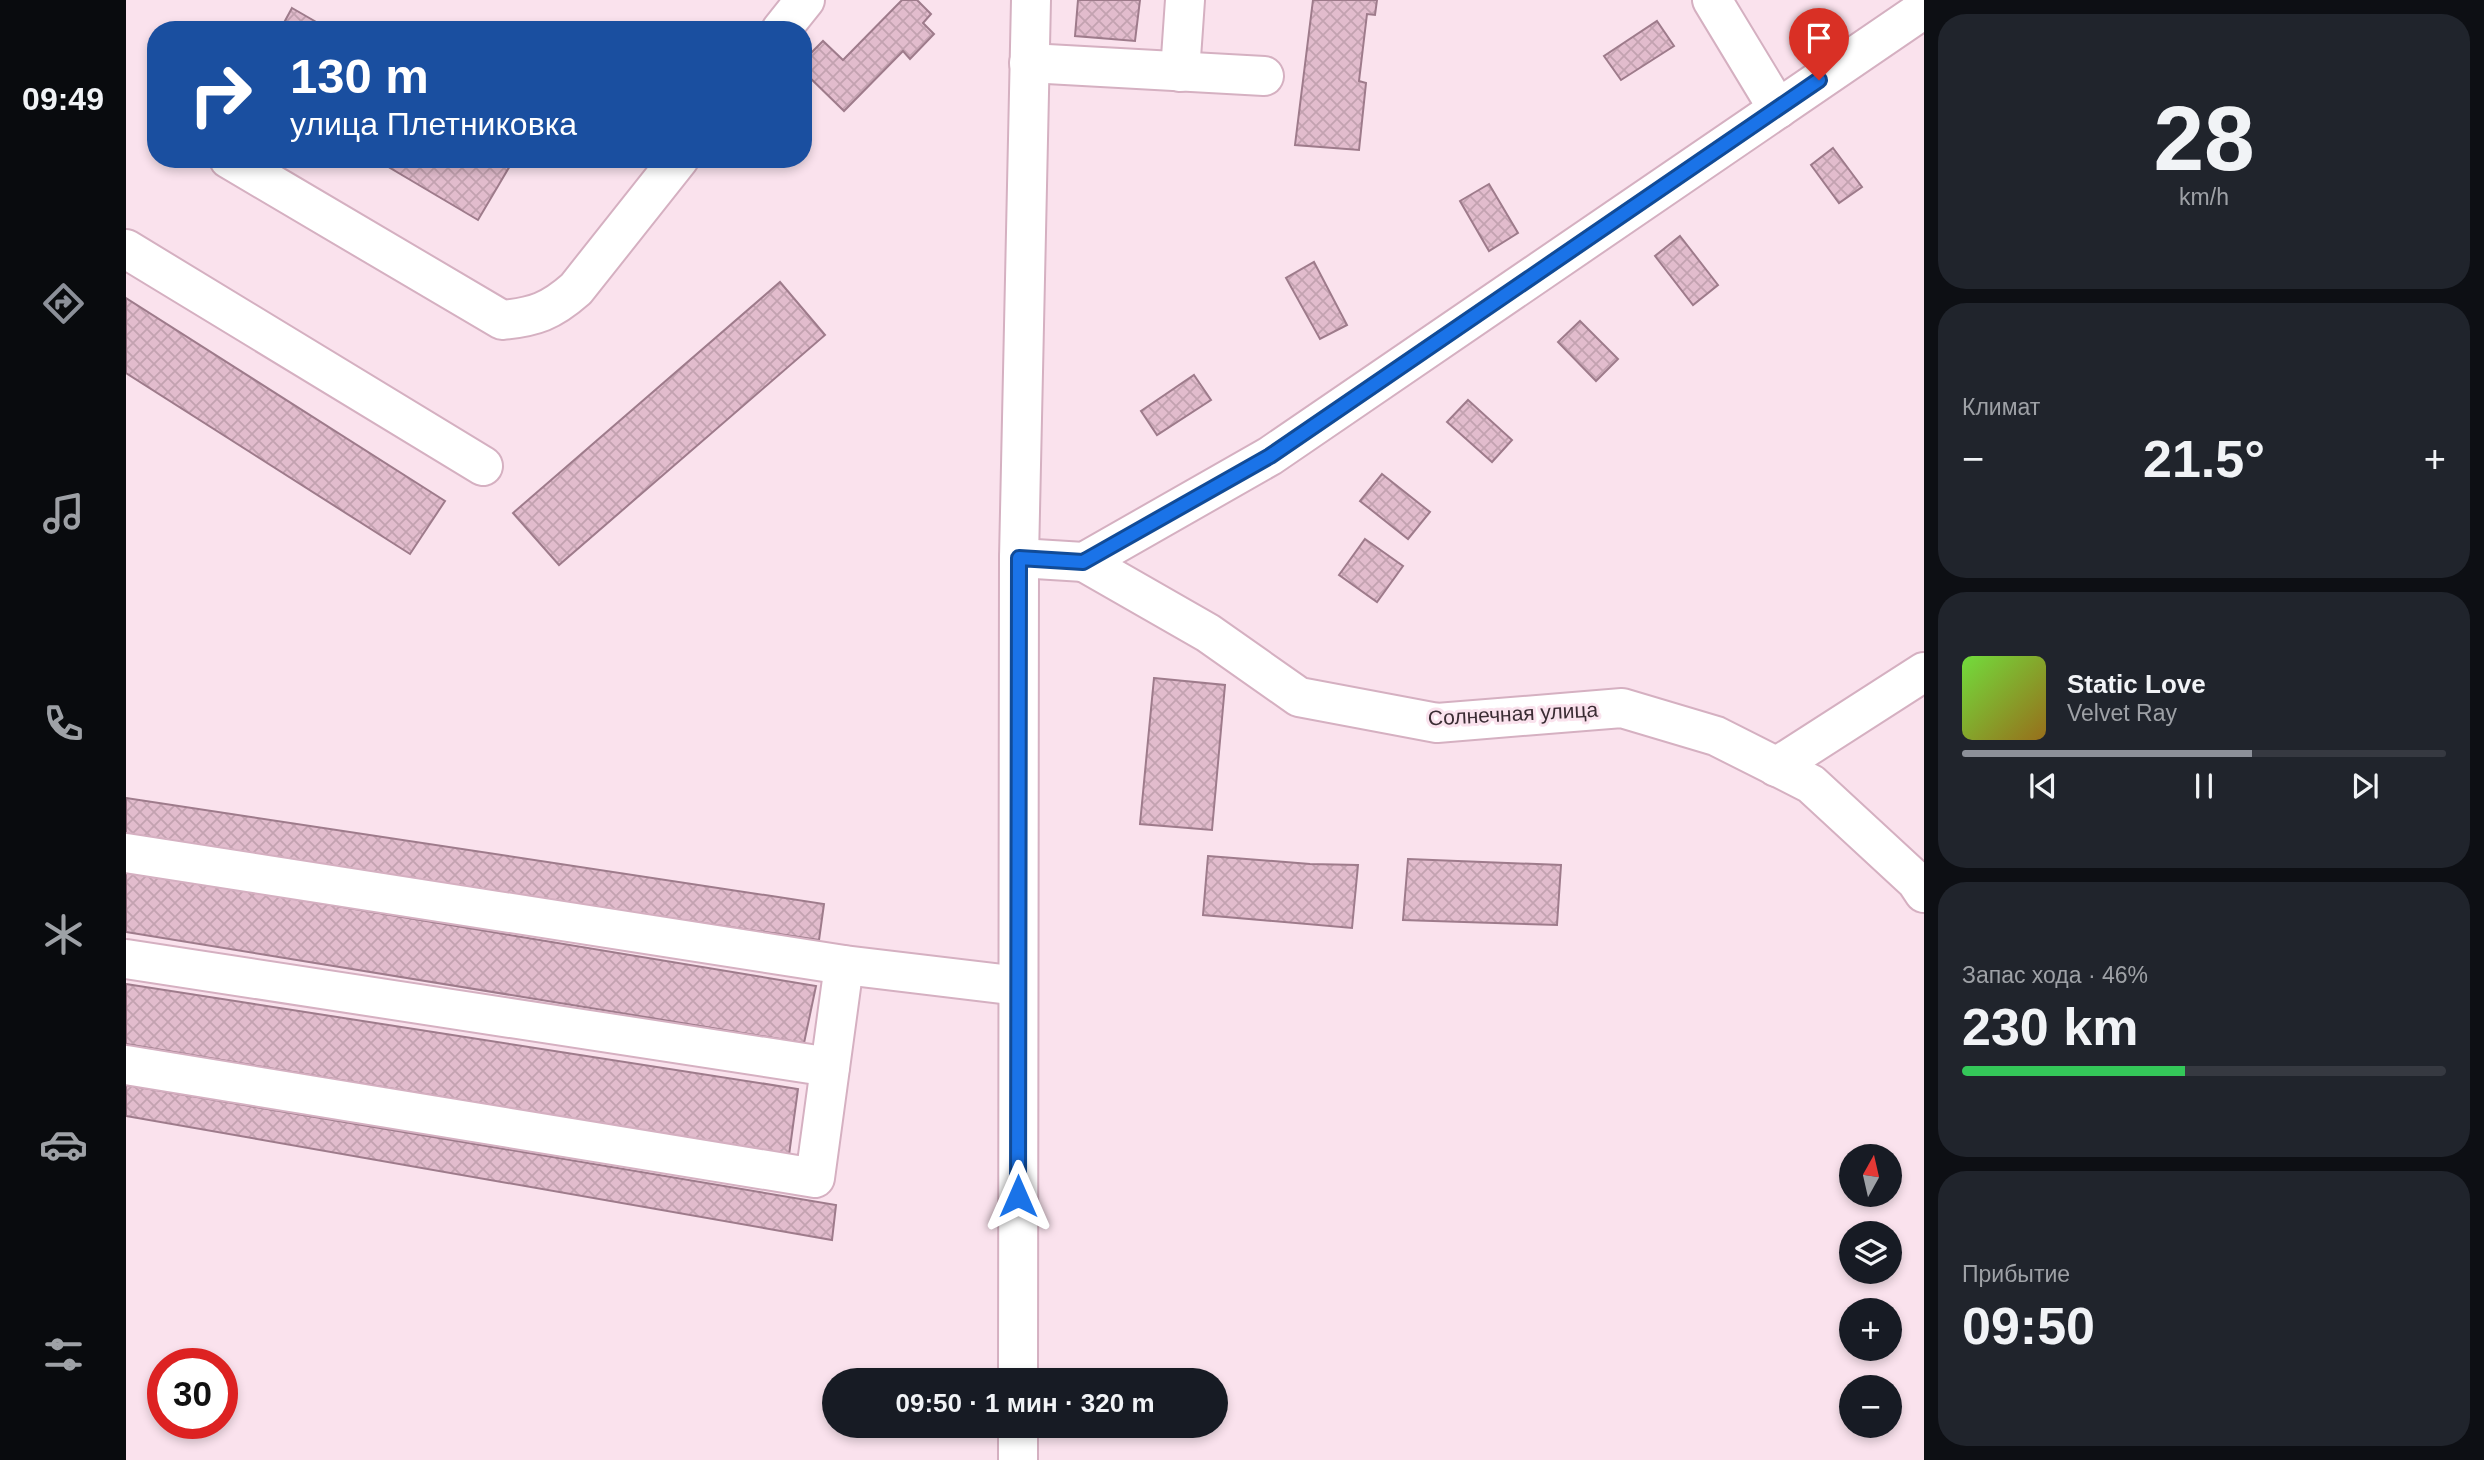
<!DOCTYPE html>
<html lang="ru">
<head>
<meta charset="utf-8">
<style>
  :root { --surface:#171b24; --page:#20242c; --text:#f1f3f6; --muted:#9ea1a6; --line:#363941; --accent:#8c9099 }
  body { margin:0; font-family:Arial,sans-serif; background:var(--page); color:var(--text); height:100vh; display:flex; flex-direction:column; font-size:26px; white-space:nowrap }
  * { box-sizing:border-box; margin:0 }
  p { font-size:23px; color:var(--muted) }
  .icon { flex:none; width:38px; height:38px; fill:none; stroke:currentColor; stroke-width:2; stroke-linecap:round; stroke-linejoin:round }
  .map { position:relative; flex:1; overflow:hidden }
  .side { display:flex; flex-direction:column; gap:14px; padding:14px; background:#0d0f14; width:560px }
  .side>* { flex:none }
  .hud { position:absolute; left:21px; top:21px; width:665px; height:147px; border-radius:28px; box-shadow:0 4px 10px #0003; background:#1a4fa0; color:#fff; overflow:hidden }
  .needle { width:46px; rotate:8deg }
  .fabs { position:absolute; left:1713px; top:1144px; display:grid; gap:14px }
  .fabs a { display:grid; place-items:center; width:63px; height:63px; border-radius:50%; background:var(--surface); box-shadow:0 4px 10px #0003; font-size:35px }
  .speed { position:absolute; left:21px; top:1348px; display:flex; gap:14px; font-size:35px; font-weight:700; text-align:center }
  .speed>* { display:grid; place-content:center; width:91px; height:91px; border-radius:50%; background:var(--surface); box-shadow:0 4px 10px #0003; line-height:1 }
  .speed .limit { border:10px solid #d22; background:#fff; color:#111 }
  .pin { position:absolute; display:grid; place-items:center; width:60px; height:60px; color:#fff; margin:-72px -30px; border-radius:50% 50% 50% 0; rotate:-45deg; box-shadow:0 0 7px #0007 }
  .pin .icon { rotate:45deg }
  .me { position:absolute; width:77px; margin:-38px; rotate:0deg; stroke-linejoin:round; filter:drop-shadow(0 0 5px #0008) }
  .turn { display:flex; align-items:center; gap:24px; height:147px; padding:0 28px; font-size:32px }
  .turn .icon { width:91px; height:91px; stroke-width:2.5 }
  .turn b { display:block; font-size:49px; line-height:60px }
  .big { font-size:52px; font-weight:600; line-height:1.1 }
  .side .widget { flex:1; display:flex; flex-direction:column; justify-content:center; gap:10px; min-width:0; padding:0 24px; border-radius:28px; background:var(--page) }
  .side .dial { align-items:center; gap:0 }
  .dial b { font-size:91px; line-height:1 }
  .song { display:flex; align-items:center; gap:21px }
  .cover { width:84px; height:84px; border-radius:10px; background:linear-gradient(135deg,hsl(100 70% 55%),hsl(40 70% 35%)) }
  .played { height:7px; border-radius:4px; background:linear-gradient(90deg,var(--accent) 60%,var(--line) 60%) }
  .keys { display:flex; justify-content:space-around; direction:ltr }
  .heat { display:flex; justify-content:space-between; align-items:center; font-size:38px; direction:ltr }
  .charge { height:10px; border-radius:5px; background:linear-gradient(90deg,#34c759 46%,var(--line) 0) }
  .trip { position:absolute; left:696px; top:1368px; width:406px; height:70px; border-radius:35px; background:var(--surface); box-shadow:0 4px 10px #0003; font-weight:600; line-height:70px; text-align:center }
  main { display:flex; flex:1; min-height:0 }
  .menu { display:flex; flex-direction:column; width:126px; justify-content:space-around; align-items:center; background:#090b0e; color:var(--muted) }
  .menu .icon { width:49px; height:49px }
  .menu .selected { color:var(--accent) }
  .menu b { font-size:32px; color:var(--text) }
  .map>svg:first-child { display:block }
  .building { fill:url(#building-cross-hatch); stroke:#9e7b8b; stroke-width:2 }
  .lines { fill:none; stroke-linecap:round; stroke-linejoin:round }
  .minor-casing { stroke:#d5b0c1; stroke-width:42 }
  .minor { stroke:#fff; stroke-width:38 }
  .route-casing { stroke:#114b97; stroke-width:18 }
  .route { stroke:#1a73e8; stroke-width:12 }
  .labels { text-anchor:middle; stroke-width:6; stroke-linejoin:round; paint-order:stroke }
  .street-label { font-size:21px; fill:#3a2c33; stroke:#fae2ed }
</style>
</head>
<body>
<main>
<nav class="menu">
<b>09:49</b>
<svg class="icon selected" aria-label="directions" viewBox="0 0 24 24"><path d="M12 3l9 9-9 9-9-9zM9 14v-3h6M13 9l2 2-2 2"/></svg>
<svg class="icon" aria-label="music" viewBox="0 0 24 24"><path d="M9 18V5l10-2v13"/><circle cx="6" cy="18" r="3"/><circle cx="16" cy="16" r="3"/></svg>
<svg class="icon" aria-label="phone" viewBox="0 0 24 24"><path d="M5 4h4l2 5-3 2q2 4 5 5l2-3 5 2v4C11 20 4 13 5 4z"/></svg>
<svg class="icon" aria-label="climate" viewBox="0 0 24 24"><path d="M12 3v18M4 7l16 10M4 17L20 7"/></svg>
<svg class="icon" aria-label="car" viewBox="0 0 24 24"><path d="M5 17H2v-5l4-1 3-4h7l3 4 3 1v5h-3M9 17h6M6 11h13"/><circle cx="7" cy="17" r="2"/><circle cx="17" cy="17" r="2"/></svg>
<svg class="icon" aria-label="filters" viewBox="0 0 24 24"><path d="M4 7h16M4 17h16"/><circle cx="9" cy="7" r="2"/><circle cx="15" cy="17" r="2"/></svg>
</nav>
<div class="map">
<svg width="1798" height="1460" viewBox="0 0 1798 1460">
  <defs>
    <pattern id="building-cross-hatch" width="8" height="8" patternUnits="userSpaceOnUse" patternTransform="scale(1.75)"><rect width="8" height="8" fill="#e2bccd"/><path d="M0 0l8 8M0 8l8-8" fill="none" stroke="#c3a2b0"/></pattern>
  </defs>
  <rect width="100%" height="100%" fill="#fae2ed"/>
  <g class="building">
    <path d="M776 0H791L805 14 797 23 808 34 784 59 777 51 718 111 677 71V61L697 41 717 60Z"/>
    <path d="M952 0H1014L1009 41 949 36Z"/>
    <path d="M1187 0H1251L1249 15 1241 14 1233 81 1240 83 1233 150 1169 145Z"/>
    <path d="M166 8 204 30H154Z"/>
    <path d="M1531 21 1548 46 1495 80 1478 56Z"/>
    <path d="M1707 148 1736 187 1713 203 1685 165Z"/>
    <path d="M249 159H388L352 220Z"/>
    <path d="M1363 184 1392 233 1363 251 1334 201Z"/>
    <path d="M1554 236 1592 285 1567 305 1529 256Z"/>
    <path d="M1188 262 1221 325 1194 339 1160 278Z"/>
    <path d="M654 282 699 335 433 565 387 513Z"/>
    <path d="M0 298 319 501 284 554 0 373Z"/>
    <path d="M1454 321 1492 359 1470 381 1432 342Z"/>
    <path d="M1068 375 1085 400 1031 435 1015 411Z"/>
    <path d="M1342 400 1386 440 1366 462 1321 422Z"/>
    <path d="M1256 474 1304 512 1282 539 1234 501Z"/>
    <path d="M1239 539 1277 566 1251 602 1213 575Z"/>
    <path d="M1028 678 1099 685 1086 830 1014 824Z"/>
    <path d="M0 798 698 904 693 940 0 838Z"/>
    <path d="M1082 856 1184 864 1232 865 1226 928 1077 915Z"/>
    <path d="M1282 859 1435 865 1431 925 1277 920Z"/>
    <path d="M0 871 690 986 678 1043 0 932Z"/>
    <path d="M0 984 672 1089 663 1155 0 1044Z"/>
    <path d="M0 1085 710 1205 706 1240 0 1116Z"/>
  </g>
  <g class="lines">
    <g class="minor-casing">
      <g id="minor">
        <path d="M1586 0 1652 109"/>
        <path d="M655 30 679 0"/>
        <path d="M903 63 1138 76"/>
        <path d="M1054 72 1059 0"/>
        <path d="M103 159 376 320C409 317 425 311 450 289L553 159"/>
        <path d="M0 249 357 466"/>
        <path d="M893 558 958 562 1144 456 1798 9"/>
        <path d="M958 562 1082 633 1173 697 1311 723 1496 708 1590 736 1685 784 1790 881 1798 893"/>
        <path d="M1650 767 1798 672"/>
        <path d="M0 853 718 965 892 986"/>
        <path d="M0 959 704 1067"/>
        <path d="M0 1065 689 1178 718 965"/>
        <path d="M892 1381 893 558 905 0"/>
        <path d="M892 1460V1426"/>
      </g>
    </g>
    <use href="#minor" class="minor"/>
  </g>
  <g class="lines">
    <g class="route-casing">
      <path id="route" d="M892 1196 893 558 957 562 1144 456 1693 80"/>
    </g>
    <use href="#route" class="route"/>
  </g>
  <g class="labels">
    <g class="street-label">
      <text transform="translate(1387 714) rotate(-3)" y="7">Солнечная улица</text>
    </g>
  </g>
</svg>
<div class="fabs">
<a><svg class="needle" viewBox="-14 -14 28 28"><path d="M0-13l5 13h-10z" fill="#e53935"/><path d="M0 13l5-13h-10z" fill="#9ea1a6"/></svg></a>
<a><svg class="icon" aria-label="layers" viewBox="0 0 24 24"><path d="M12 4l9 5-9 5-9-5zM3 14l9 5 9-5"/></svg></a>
<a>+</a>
<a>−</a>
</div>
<div class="speed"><div class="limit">30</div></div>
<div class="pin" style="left:1693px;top:80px;background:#d93025"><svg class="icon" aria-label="arrive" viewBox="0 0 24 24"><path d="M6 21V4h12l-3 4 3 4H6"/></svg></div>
<svg class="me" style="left:892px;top:1196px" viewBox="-20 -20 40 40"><path d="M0-17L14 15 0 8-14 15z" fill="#1a73e8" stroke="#fff" stroke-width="4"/></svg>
<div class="trip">09:50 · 1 мин · 320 m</div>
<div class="hud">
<div class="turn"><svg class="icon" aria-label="right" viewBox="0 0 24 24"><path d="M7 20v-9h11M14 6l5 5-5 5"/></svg><div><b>130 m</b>улица Плетниковка</div></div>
</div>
</div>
<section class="side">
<div class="widget dial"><b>28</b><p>km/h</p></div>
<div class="widget"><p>Климат</p>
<div class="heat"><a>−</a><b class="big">21.5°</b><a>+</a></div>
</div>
<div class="widget">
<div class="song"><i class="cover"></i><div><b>Static Love</b><p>Velvet Ray</p></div></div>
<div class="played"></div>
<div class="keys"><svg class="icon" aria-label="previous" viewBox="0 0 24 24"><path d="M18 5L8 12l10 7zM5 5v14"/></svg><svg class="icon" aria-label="pause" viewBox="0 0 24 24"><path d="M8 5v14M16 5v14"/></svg><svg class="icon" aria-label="next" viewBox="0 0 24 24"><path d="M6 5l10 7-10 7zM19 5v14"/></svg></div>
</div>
<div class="widget"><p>Запас хода · 46%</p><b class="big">230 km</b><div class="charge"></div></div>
<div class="widget"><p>Прибытие</p><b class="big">09:50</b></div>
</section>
</main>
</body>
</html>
